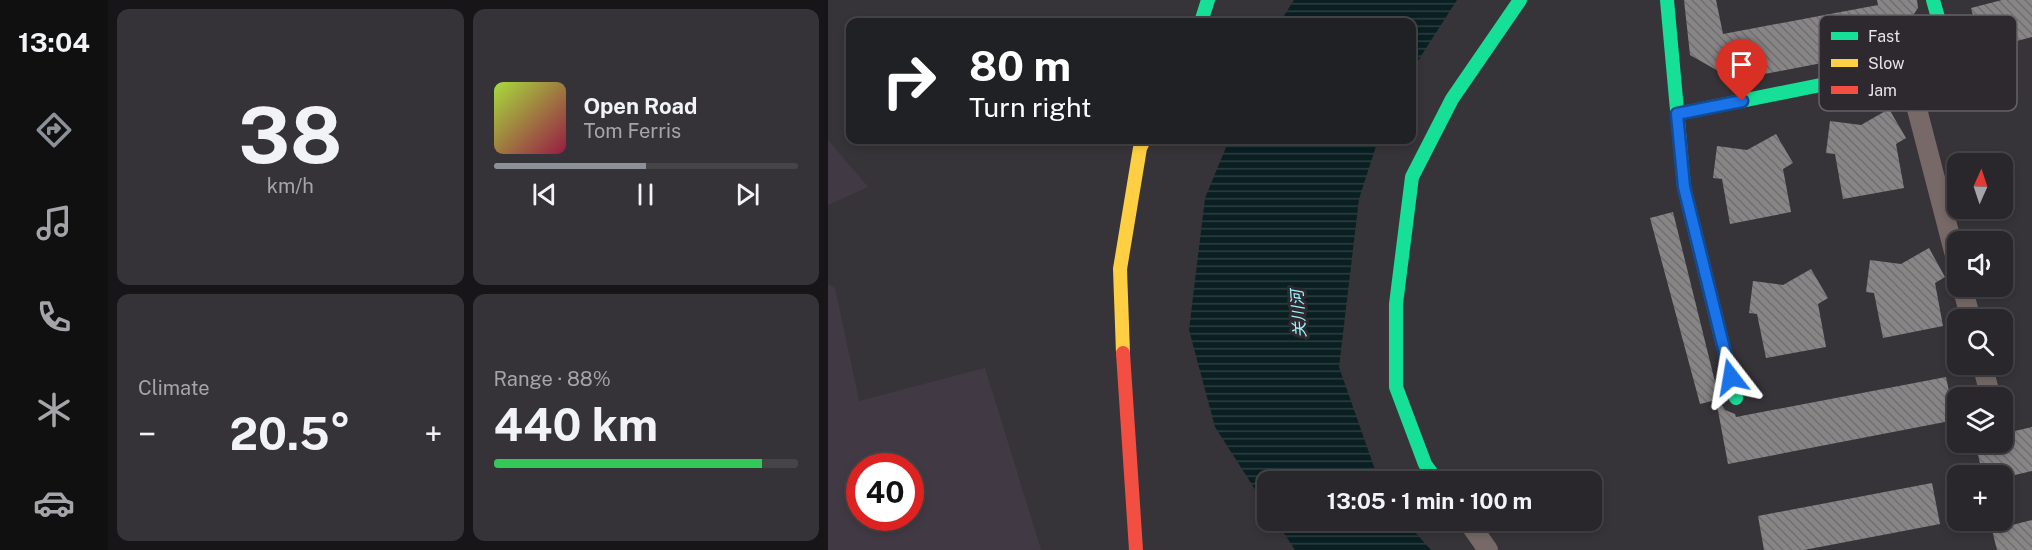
<!DOCTYPE html>
<html lang="en">
<head>
<meta charset="utf-8">
<style>
  :root { --surface:#29272b; --page:#353337; --text:#f1f3f6; --muted:#a5a5a9; --line:#454447; --accent:#8c9099 }
  body { margin:0; font-family:"Public Sans","Noto Sans SC",sans-serif; background:var(--page); color:var(--text); height:100vh; display:flex; flex-direction:column; font-size:22px; white-space:nowrap }
  * { box-sizing:border-box; margin:0 }
  p { font-size:20px; color:var(--muted) }
  .icon { flex:none; width:33px; height:33px; fill:none; stroke:currentColor; stroke-width:2; stroke-linecap:round; stroke-linejoin:round }
  .map { position:relative; flex:1; overflow:hidden }
  .drawer { display:flex; flex-direction:column; gap:9px; padding:9px; background:#171518; width:720px }
  .drawer>* { flex:none }
  .guide { position:absolute; left:18px; top:18px; width:570px; height:126px; border-radius:12px; box-shadow:0 3px 9px #0003,0 0 0 2px var(--line); background:#202124; color:#fff; overflow:hidden }
  .needle { width:39px; rotate:3deg }
  .buttons { position:absolute; left:1119px; top:153px; display:grid; gap:12px }
  .buttons a { display:grid; place-items:center; width:66px; height:66px; border-radius:12px; background:var(--surface); box-shadow:0 3px 9px #0003,0 0 0 2px var(--line); font-size:30px }
  .speed { position:absolute; left:18px; top:453px; display:flex; gap:12px; font-size:30px; font-weight:700; text-align:center }
  .speed>* { display:grid; place-content:center; width:78px; height:78px; border-radius:50%; background:var(--surface); box-shadow:0 3px 9px #0003,0 0 0 2px var(--line); line-height:1 }
  .speed .limit { border:9px solid #d22; background:#fff; color:#111 }
  .pin { position:absolute; display:grid; place-items:center; width:51px; height:51px; color:#fff; margin:-62px -26px; border-radius:50% 50% 50% 0; rotate:-45deg; box-shadow:0 0 6px #0007 }
  .pin .icon { rotate:45deg }
  .me { position:absolute; width:66px; margin:-33px; rotate:346deg; stroke-linejoin:round; filter:drop-shadow(0 0 4px #0008) }
  .turn { display:flex; align-items:center; gap:21px; height:126px; padding:0 24px; font-size:27px }
  .turn .icon { width:78px; height:78px; stroke-width:2.5 }
  .turn b { display:block; font-size:42px; line-height:51px }
  .big { font-size:45px; font-weight:700; line-height:1.1 }
  .drawer .widget { flex:1; display:flex; flex-direction:column; justify-content:center; gap:9px; min-width:0; padding:0 21px; border-radius:12px; background:var(--page) }
  .drawer .dial { align-items:center; gap:0 }
  .dial b { font-size:78px; line-height:1 }
  .song { display:flex; align-items:center; gap:18px }
  .cover { width:72px; height:72px; border-radius:9px; background:linear-gradient(135deg,hsl(80 70% 55%),hsl(340 70% 35%)) }
  .played { height:6px; border-radius:3px; background:linear-gradient(90deg,var(--accent) 50%,var(--line) 50%) }
  .keys { display:flex; justify-content:space-around; direction:ltr }
  .heat { display:flex; justify-content:space-between; align-items:center; font-size:33px; direction:ltr }
  .charge { height:9px; border-radius:4px; background:linear-gradient(90deg,#34c759 88%,var(--line) 0) }
  .drawer .tiles { flex:1; display:grid; gap:9px; grid-template-columns:repeat(2,1fr) }
  .trip { position:absolute; left:429px; top:471px; width:345px; height:60px; border-radius:12px; background:var(--surface); box-shadow:0 3px 9px #0003,0 0 0 2px var(--line); font-weight:700; line-height:60px; text-align:center }
  main { display:flex; flex:1; min-height:0 }
  .dock { display:flex; flex-direction:column; width:108px; justify-content:space-around; align-items:center; background:#101011; color:var(--muted) }
  .dock .icon { width:42px; height:42px }
  .dock .on { color:var(--accent) }
  .dock b { font-size:27px; color:var(--text) }
  .map>svg:first-child { display:block }
  .built { fill:#413a45; fill-rule:evenodd }
  .water { fill:url(#water-rules) }
  .building { fill:url(#building-back-hatch) }
  .lines { fill:none; stroke-linecap:round; stroke-linejoin:round }
  .street { stroke:#766967; stroke-width:20 }
  .fast { stroke:#16e098; stroke-width:14 }
  .slow { stroke:#ffcf43; stroke-width:14 }
  .jam { stroke:#f24e42; stroke-width:14 }
  .route-casing { stroke:#114b97; stroke-width:15 }
  .route { stroke:#1a73e8; stroke-width:10 }
  .labels { text-anchor:middle; stroke-width:6; stroke-linejoin:round; paint-order:stroke }
  .water-label { font-size:16px; font-style:italic; fill:#9bf3fd; stroke:#2d292f }
  .key { fill:#2d292f; stroke:#656166; stroke-width:1.5 }
  .key-label { font-size:16px; fill:#e7e4e8 }
</style>
</head>
<body>
<main>
<nav class="dock">
<b>13:04</b>
<svg class="icon on" aria-label="directions" viewBox="0 0 24 24"><path d="M12 3l9 9-9 9-9-9zM9 14v-3h6M13 9l2 2-2 2"/></svg>
<svg class="icon" aria-label="music" viewBox="0 0 24 24"><path d="M9 18V5l10-2v13"/><circle cx="6" cy="18" r="3"/><circle cx="16" cy="16" r="3"/></svg>
<svg class="icon" aria-label="phone" viewBox="0 0 24 24"><path d="M5 4h4l2 5-3 2q2 4 5 5l2-3 5 2v4C11 20 4 13 5 4z"/></svg>
<svg class="icon" aria-label="climate" viewBox="0 0 24 24"><path d="M12 3v18M4 7l16 10M4 17L20 7"/></svg>
<svg class="icon" aria-label="car" viewBox="0 0 24 24"><path d="M5 17H2v-5l4-1 3-4h7l3 4 3 1v5h-3M9 17h6M6 11h13"/><circle cx="7" cy="17" r="2"/><circle cx="17" cy="17" r="2"/></svg>
</nav>
<section class="drawer">
<div class="tiles">
<div class="widget dial"><b>38</b><p>km/h</p></div>
<div class="widget">
<div class="song"><i class="cover"></i><div><b>Open Road</b><p>Tom Ferris</p></div></div>
<div class="played"></div>
<div class="keys"><svg class="icon" aria-label="previous" viewBox="0 0 24 24"><path d="M18 5L8 12l10 7zM5 5v14"/></svg><svg class="icon" aria-label="pause" viewBox="0 0 24 24"><path d="M8 5v14M16 5v14"/></svg><svg class="icon" aria-label="next" viewBox="0 0 24 24"><path d="M6 5l10 7-10 7zM19 5v14"/></svg></div>
</div>
<div class="widget"><p>Climate</p>
<div class="heat"><a>−</a><b class="big">20.5°</b><a>+</a></div>
</div>
<div class="widget"><p>Range · 88%</p><b class="big">440 km</b><div class="charge"></div></div>
</div>
</section>
<div class="map">
<svg width="1204" height="550" viewBox="0 0 1204 550">
  <defs>
    <pattern id="water-rules" width="6" height="5" patternUnits="userSpaceOnUse" patternTransform="scale(1.5)"><rect width="6" height="5" fill="#091f21"/><path d="M0 2.5h6" fill="none" stroke="#2d3f41"/></pattern>
    <pattern id="building-back-hatch" width="6" height="6" patternUnits="userSpaceOnUse" patternTransform="scale(1.5)"><rect width="6" height="6" fill="#888586"/><path d="M-1 5l2 2M0 0l6 6M5-1l2 2" fill="none" stroke="#716e70"/></pattern>
  </defs>
  <rect width="100%" height="100%" fill="#373439"/>
  <g class="built">
    <path d="M0 140 40 187 0 205Z"/>
    <path d="M0 284 7 288 31 401 157 368 213 550H0ZM32 466H82V518H32Z"/>
  </g>
  <g class="water">
    <path d="M466 0H629L584 70V22H452Z"/>
    <path d="M401 140H550L531 199 511 367 551 481 440 482 439 508 387 427 361 330 377 198Z"/>
    <path d="M448 521H577L603 550H467Z"/>
  </g>
  <g class="building">
    <path d="M856 0H888L895 34 1050 5 1049 0H1089L1090 8 1061 50 906 80 862 55Z"/>
    <path d="M1174 0H1204V37L1154 50 1143 8Z"/>
    <path d="M1061 109 1078 138 1068 144 1076 188 1015 199 1007 154 998 153 1002 121 1033 125Z"/>
    <path d="M948 134 965 163 955 169 963 212 902 224 894 179 885 178 889 146 919 150Z"/>
    <path d="M845 212 892 402 897 410 907 414 908 417 1118 377 1127 420 900 464 888 400 872 404 822 218Z"/>
    <path d="M1101 248 1117 277 1107 283 1115 326 1055 338 1046 293 1038 292 1042 260 1073 264Z"/>
    <path d="M983 269 1000 298 990 304 998 347 938 358 929 314 921 313 925 281 955 285Z"/>
    <path d="M1204 427V471L1174 478V476H1155L1147 442H1174V434Z"/>
    <path d="M1104 483 1112 524 976 550H936L930 516Z"/>
    <path d="M1204 520V550H1169L1164 530Z"/>
  </g>
  <g class="lines">
    <g class="street">
      <path d="M1076 59 1130 267"/>
      <path d="M1134 286 1143 320"/>
      <path d="M1154 364 1163 398"/>
      <path d="M639 520 660 550"/>
    </g>
    <g class="fast">
      <path d="M839 0 856 187 908 398"/>
      <path d="M373 22 380 0"/>
      <path d="M849 114 1067 70 1111 21 1105 0"/>
      <path d="M610 482 597 464 568 387V304L584 177 624 99 692 0"/>
    </g>
    <path class="slow" d="M295 353 292 269 312 148 316 140"/>
    <path class="jam" d="M295 353 308 550"/>
  </g>
  <g class="lines">
    <g class="route-casing">
      <path id="route" d="M903 377 856 187 849 114 914 101"/>
    </g>
    <use href="#route" class="route"/>
  </g>
  <g class="labels">
    <g class="water-label">
      <text transform="translate(470 314) rotate(-94)" y="6">关川河</text>
    </g>
  </g>
  <rect x="991" y="15" width="198" height="96" rx="9" class="key"/>
  <rect x="1003" y="32" width="27" height="8" fill="#16e098"/>
  <rect x="1003" y="59" width="27" height="8" fill="#ffcf43"/>
  <rect x="1003" y="86" width="27" height="8" fill="#f24e42"/>
  <g class="key-label">
    <text x="1040" y="42">Fast</text>
    <text x="1040" y="69">Slow</text>
    <text x="1040" y="96">Jam</text>
  </g>
</svg>
<div class="buttons">
<a><svg class="needle" viewBox="-14 -14 28 28"><path d="M0-13l5 13h-10z" fill="#e53935"/><path d="M0 13l5-13h-10z" fill="#a5a5a9"/></svg></a>
<a><svg class="icon" aria-label="sound" viewBox="0 0 24 24"><path d="M4 9h4l5-4v14l-5-4H4zM17 9q2 3 0 6"/></svg></a>
<a><svg class="icon" aria-label="search" viewBox="0 0 24 24"><circle cx="10" cy="10" r="6"/><path d="M15 15l6 6"/></svg></a>
<a><svg class="icon" aria-label="layers" viewBox="0 0 24 24"><path d="M12 4l9 5-9 5-9-5zM3 14l9 5 9-5"/></svg></a>
<a>+</a>
</div>
<div class="speed"><div class="limit">40</div></div>
<div class="pin" style="left:914px;top:101px;background:#d93025"><svg class="icon" aria-label="arrive" viewBox="0 0 24 24"><path d="M6 21V4h12l-3 4 3 4H6"/></svg></div>
<svg class="me" style="left:903px;top:377px" viewBox="-20 -20 40 40"><path d="M0-17L14 15 0 8-14 15z" fill="#1a73e8" stroke="#fff" stroke-width="4"/></svg>
<div class="trip">13:05 · 1 min · 100 m</div>
<div class="guide">
<div class="turn"><svg class="icon" aria-label="right" viewBox="0 0 24 24"><path d="M7 20v-9h11M14 6l5 5-5 5"/></svg><div><b>80 m</b>Turn right</div></div>
</div>
</div>
</main>
</body>
</html>
